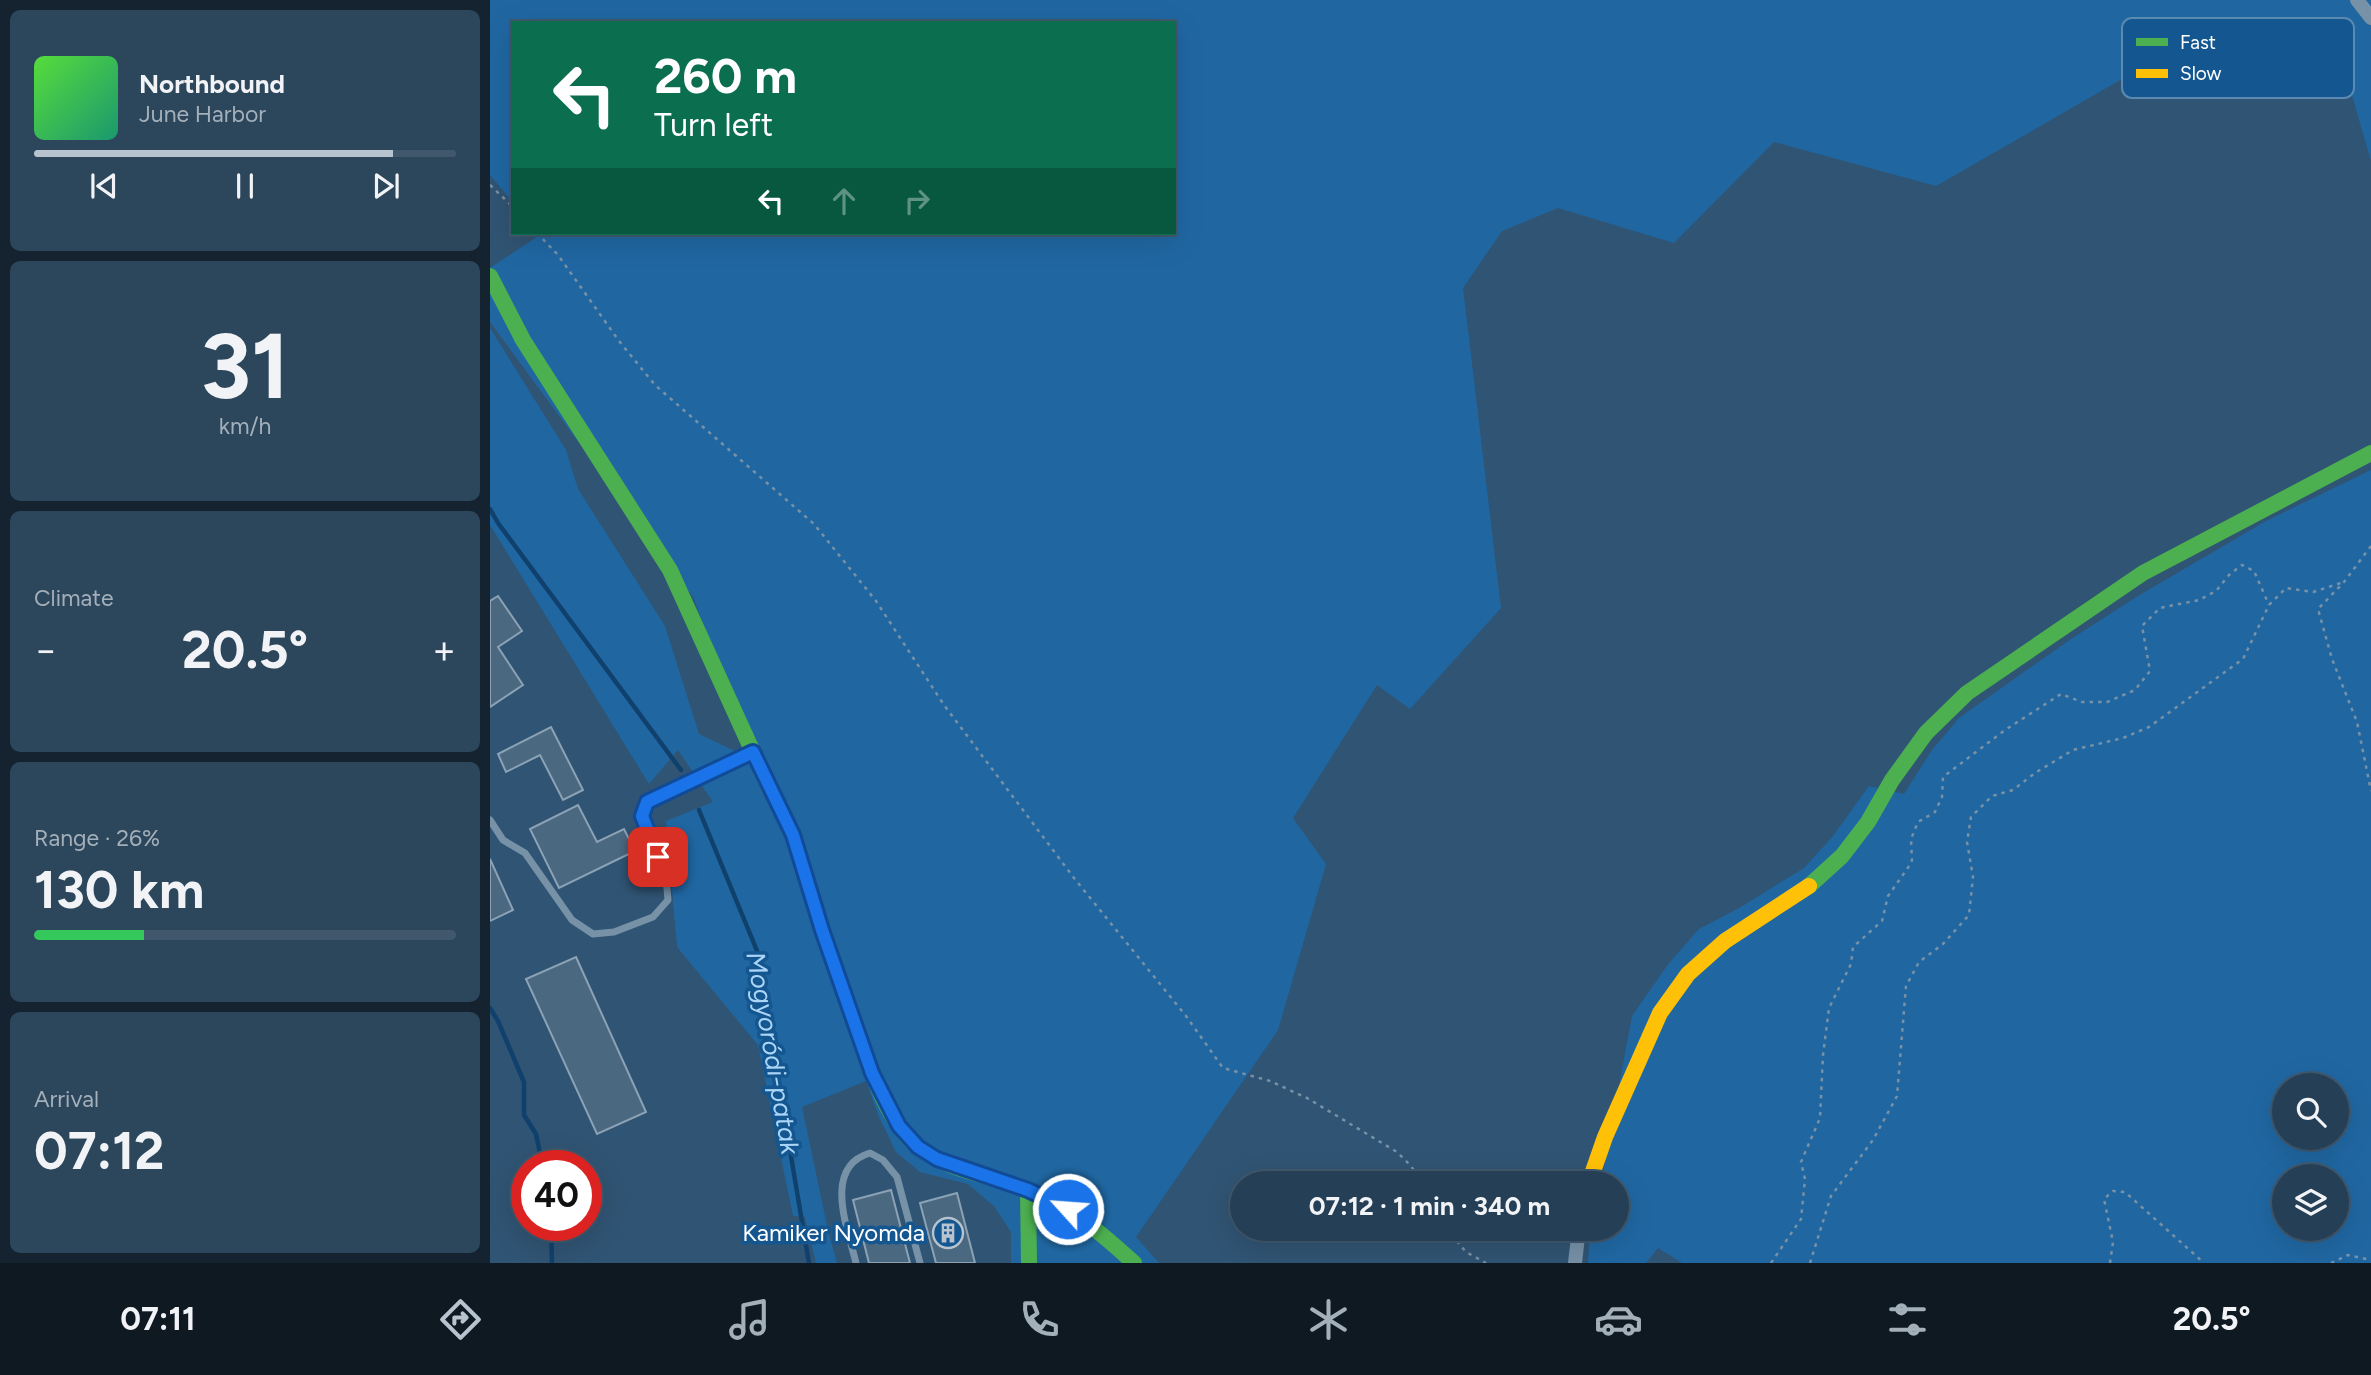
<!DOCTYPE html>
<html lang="en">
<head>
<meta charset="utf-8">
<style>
  :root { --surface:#243f56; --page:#2c465c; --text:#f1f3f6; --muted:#a3afb9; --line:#41586c; --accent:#b7c3ce }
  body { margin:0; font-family:Figtree,sans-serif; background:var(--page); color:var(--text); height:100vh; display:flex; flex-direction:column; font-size:26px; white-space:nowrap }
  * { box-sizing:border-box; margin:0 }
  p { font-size:23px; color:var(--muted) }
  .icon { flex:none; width:38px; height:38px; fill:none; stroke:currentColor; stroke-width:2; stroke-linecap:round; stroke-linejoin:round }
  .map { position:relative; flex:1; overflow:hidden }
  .drawer { display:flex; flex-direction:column; gap:10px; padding:10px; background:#14232f; width:490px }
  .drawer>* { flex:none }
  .hud { position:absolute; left:21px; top:21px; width:665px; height:214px; border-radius:0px; box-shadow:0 7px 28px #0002,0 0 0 2px var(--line); background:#0b6e4f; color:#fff; overflow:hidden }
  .fabs { position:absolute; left:1782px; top:1073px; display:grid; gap:14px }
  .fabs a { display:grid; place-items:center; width:77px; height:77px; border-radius:50%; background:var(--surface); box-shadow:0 7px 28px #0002,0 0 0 2px var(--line); font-size:35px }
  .speed { position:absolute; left:21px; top:1150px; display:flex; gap:14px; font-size:35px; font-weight:700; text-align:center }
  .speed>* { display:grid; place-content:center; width:91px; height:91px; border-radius:50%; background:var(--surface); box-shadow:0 7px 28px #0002,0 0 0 2px var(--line); line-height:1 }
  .speed .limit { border:10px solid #d22; background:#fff; color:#111 }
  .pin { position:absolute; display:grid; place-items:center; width:60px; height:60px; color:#fff; margin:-30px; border-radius:14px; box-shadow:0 4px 10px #0006 }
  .me { position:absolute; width:77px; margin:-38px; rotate:296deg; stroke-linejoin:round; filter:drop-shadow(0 0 5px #0008) }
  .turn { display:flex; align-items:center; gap:24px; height:147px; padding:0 28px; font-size:32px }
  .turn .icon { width:91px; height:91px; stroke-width:2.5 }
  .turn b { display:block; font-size:49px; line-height:60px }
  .lanes { display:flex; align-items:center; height:66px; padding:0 28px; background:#0003; justify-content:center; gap:35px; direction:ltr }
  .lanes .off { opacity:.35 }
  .big { font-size:52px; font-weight:700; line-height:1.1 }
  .drawer .tile { flex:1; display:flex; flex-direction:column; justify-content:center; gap:10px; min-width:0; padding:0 24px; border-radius:10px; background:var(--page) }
  .drawer .dial { align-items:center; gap:0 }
  .dial b { font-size:91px; line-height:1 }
  .song { display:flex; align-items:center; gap:21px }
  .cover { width:84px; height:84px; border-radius:10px; background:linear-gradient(135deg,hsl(110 70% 55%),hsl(160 70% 35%)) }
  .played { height:7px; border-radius:4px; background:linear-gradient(90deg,var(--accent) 85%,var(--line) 85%) }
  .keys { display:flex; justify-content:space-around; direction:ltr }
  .heat { display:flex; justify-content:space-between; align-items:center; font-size:38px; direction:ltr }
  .charge { height:10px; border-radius:5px; background:linear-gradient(90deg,#34c759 26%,var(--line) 0) }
  .trip { position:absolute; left:740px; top:1171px; width:399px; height:70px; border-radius:35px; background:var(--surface); box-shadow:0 7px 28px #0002,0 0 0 2px var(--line); font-weight:700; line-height:70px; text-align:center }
  .tab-bar { display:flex; height:112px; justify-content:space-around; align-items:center; background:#0e1922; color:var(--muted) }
  .tab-bar .icon { width:49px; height:49px }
  .tab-bar .selected { color:var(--accent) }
  .tab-bar b { font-size:32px; color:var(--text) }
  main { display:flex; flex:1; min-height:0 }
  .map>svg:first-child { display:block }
  .green { fill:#2067a2; fill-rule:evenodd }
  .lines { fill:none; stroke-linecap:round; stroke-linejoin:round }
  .stream { stroke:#10416d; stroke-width:4.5 }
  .building { fill:#4b6881; stroke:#8ca2b5; stroke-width:2 }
  .path { stroke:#7791a7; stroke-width:2.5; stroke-dasharray:3.5 5; stroke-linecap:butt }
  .lane { stroke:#7791a7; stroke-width:7 }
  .street { stroke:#7791a7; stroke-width:14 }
  .fast { stroke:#4caf50; stroke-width:16 }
  .slow { stroke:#ffc107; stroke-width:16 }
  .route-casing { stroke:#114b97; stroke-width:18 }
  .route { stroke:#1a73e8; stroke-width:12 }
  .labels { text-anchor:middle; stroke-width:7; stroke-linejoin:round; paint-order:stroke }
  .poi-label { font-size:24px; fill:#fff; stroke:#14568f; text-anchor:end }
  .water-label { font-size:26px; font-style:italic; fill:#acd6f8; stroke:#14568f }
  .key { fill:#14568f; stroke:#5a89b1; stroke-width:2 }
  .key-label { font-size:19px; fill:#fff }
</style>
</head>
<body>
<main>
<section class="drawer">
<div class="tile">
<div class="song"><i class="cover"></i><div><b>Northbound</b><p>June Harbor</p></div></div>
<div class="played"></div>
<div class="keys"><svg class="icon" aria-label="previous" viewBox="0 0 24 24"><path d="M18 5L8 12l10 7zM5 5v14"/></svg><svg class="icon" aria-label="pause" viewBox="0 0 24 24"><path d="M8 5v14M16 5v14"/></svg><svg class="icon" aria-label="next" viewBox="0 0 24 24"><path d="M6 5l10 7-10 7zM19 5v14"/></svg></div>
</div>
<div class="tile dial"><b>31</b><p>km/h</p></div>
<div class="tile"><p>Climate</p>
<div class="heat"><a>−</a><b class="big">20.5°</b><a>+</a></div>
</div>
<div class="tile"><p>Range · 26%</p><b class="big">130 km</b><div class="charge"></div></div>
<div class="tile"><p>Arrival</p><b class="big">07:12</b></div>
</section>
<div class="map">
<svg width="1881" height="1263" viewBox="0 0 1881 1263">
  <rect width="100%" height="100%" fill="#305473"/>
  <g class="green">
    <path d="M0 0H1881V161L1850 54 1672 56 1446 186 1284 142 1184 243 1068 208 1012 231 973 288 1011 608 920 709 887 685 803 818 836 864 788 1030 646 1237 669 1263H521V1232L504 1206 478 1184 430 1172 406 1152 389 1117 376 1081 312 1107 339 1235 347 1263H326L315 1217 303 1216 268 1045 187 947 176 821 223 802 188 750 159 784 0 525V328L76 450 88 489 175 626 209 734 264 760 203 597 0 322V268L50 235 49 233H684V23H23V202L0 175Z"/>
    <path d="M1881 470V1263H1192L1168 1248 1156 1263H1098L1100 1229 1127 1228V1183H1111L1142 1016 1179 963 1209 929 1251 907 1314 868 1343 836 1379 786 1414 794 1442 750 1469 718 1581 639 1648 596 1776 521ZM1794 1085H1846V1138H1794ZM1794 1176H1846V1228H1794Z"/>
  </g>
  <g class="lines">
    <g class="stream">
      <path d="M0 509 8 523 191 770"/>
      <path d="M209 810 270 958 284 1055 319 1263"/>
      <path d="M0 1008 8 1021 34 1082V1115L46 1134 51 1158 48 1166"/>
      <path d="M61 1225 62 1263"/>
    </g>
  </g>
  <g class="building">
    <path d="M8 596 32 631 8 647 33 685 0 707V601Z"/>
    <path d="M61 727 93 790 73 800 50 755 16 772 8 754Z"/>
    <path d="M88 805 107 842 134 829 145 851 69 888 40 829Z"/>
    <path d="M0 859 23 910 0 921Z"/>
    <path d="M86 957 156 1112 107 1134 36 979Z"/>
    <path d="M401 1190 420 1263H379L363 1200Z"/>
    <path d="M467 1193 485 1263H446L430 1203Z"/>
  </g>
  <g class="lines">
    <g class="path">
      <path d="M0 185 23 207"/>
      <path d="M47 233 68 255 129 341 165 385 324 524 386 601 454 705 584 878 696 1016 733 1068 780 1081 817 1098 907 1152 921 1166 932 1183"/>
      <path d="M1881 546 1854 582 1828 609 1842 659 1867 722 1881 791"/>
      <path d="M956 1228 976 1252 996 1263"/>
      <path d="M1281 1263 1311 1219 1315 1179 1311 1162 1330 1118 1333 1055 1339 1008 1361 964 1363 947 1392 921 1398 896 1422 862 1421 839 1428 822 1445 812 1452 797 1453 777 1515 730 1571 694 1592 702H1617L1645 690 1660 671 1652 626 1670 608 1709 600 1726 591 1739 575 1752 565 1764 571 1779 605"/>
      <path d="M1320 1263 1341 1196 1383 1140 1407 1096 1416 986 1429 962 1453 944 1479 915 1483 877 1477 842 1481 817 1502 796 1523 790 1545 773 1583 750 1633 738 1659 727 1753 659 1779 605 1796 588 1823 592 1854 582"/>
      <path d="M1620 1263 1623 1242 1614 1199 1623 1191 1635 1192 1714 1263"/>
      <path d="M1841 1263 1858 1255 1881 1260"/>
    </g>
    <g class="lane">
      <path d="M0 820 13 840 35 853 82 920 103 934 124 932 163 917 178 900 176 877 152 816 157 802 259 754"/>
      <path d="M366 1263C358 1229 332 1167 380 1153L393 1160 407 1177 430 1263"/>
    </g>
    <g class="street">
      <path d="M1867 0 1881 18"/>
      <path d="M1085 1263 1089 1228"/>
    </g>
    <g class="fast">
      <path d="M0 276 33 340 180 570 272 772"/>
      <path d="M1319 886 1352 856 1378 822 1402 780 1436 733 1477 693 1653 573 1881 453"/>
      <path d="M369 1035C381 1071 398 1124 429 1148 459 1171 504 1176 539 1190 583 1209 609 1231 644 1263"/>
      <path d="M538 1190 539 1263"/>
    </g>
    <g class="slow">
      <path d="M272 772 303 835 332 930 369 1035"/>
      <path d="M1099 1183 1115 1137 1170 1013 1198 974 1235 941 1319 886"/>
    </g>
  </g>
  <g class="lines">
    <g class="route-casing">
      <path id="route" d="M168 857 152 816 157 802 263 752 303 835 332 930 382 1073 409 1126 428 1147 447 1159 538 1190 578 1209"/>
    </g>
    <use href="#route" class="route"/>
  </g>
  <defs>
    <g id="building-ring" transform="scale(1.575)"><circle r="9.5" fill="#14568f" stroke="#b7c3ce" stroke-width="1.5"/><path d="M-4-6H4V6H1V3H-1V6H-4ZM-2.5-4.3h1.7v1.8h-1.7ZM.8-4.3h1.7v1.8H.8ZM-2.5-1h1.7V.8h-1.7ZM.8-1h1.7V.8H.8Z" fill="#b7c3ce"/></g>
  </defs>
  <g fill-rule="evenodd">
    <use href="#building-ring" x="458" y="1233"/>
  </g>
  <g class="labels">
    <g class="poi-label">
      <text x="435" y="1241">Kamiker Nyomda</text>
    </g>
    <g class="water-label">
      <text transform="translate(283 1053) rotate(80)" y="9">Mogyoródi-patak</text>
    </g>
  </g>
  <rect x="1632" y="18" width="232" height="80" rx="10" class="key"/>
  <rect x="1646" y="38" width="32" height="8" fill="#4caf50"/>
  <rect x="1646" y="69" width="32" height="9" fill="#ffc107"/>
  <g class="key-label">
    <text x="1690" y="49">Fast</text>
    <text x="1690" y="80">Slow</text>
  </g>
</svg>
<div class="fabs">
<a><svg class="icon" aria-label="search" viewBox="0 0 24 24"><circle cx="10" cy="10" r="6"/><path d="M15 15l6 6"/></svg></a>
<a><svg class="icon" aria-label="layers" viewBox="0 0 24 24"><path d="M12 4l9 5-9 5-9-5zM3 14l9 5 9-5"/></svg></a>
</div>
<div class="speed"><div class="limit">40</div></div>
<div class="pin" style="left:168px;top:857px;background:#d93025"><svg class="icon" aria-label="arrive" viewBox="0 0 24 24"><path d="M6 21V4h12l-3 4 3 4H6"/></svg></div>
<svg class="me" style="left:578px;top:1209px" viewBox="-20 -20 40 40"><circle r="17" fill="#1a73e8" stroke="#fff" stroke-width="3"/><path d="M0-11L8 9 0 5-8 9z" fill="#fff"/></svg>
<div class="trip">07:12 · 1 min · 340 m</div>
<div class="hud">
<div class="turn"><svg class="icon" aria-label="left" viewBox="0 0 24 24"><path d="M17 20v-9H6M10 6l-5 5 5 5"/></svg><div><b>260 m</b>Turn left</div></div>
<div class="lanes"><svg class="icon" aria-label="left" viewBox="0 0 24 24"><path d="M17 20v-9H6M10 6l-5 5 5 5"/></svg><svg class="icon off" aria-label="ahead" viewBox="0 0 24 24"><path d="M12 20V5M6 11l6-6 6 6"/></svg><svg class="icon off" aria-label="right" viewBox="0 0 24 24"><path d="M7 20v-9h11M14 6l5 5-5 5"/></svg></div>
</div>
</div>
</main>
<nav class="tab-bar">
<b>07:11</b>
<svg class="icon selected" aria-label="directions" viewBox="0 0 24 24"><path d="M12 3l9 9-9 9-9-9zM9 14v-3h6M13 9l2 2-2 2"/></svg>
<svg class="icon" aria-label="music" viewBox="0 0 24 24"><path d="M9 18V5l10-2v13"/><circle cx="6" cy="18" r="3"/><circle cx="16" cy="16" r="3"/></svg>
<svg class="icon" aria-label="phone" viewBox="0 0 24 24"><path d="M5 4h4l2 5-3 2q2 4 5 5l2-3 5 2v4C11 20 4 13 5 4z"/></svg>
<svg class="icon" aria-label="climate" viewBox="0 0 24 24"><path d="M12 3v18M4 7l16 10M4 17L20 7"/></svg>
<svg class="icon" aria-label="car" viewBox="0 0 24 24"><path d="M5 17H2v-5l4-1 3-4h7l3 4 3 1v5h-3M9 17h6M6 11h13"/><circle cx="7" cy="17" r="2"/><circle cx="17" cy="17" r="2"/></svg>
<svg class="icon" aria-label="filters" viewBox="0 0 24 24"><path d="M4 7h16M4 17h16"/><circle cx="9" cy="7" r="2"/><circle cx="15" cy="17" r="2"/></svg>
<b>20.5°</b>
</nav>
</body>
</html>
